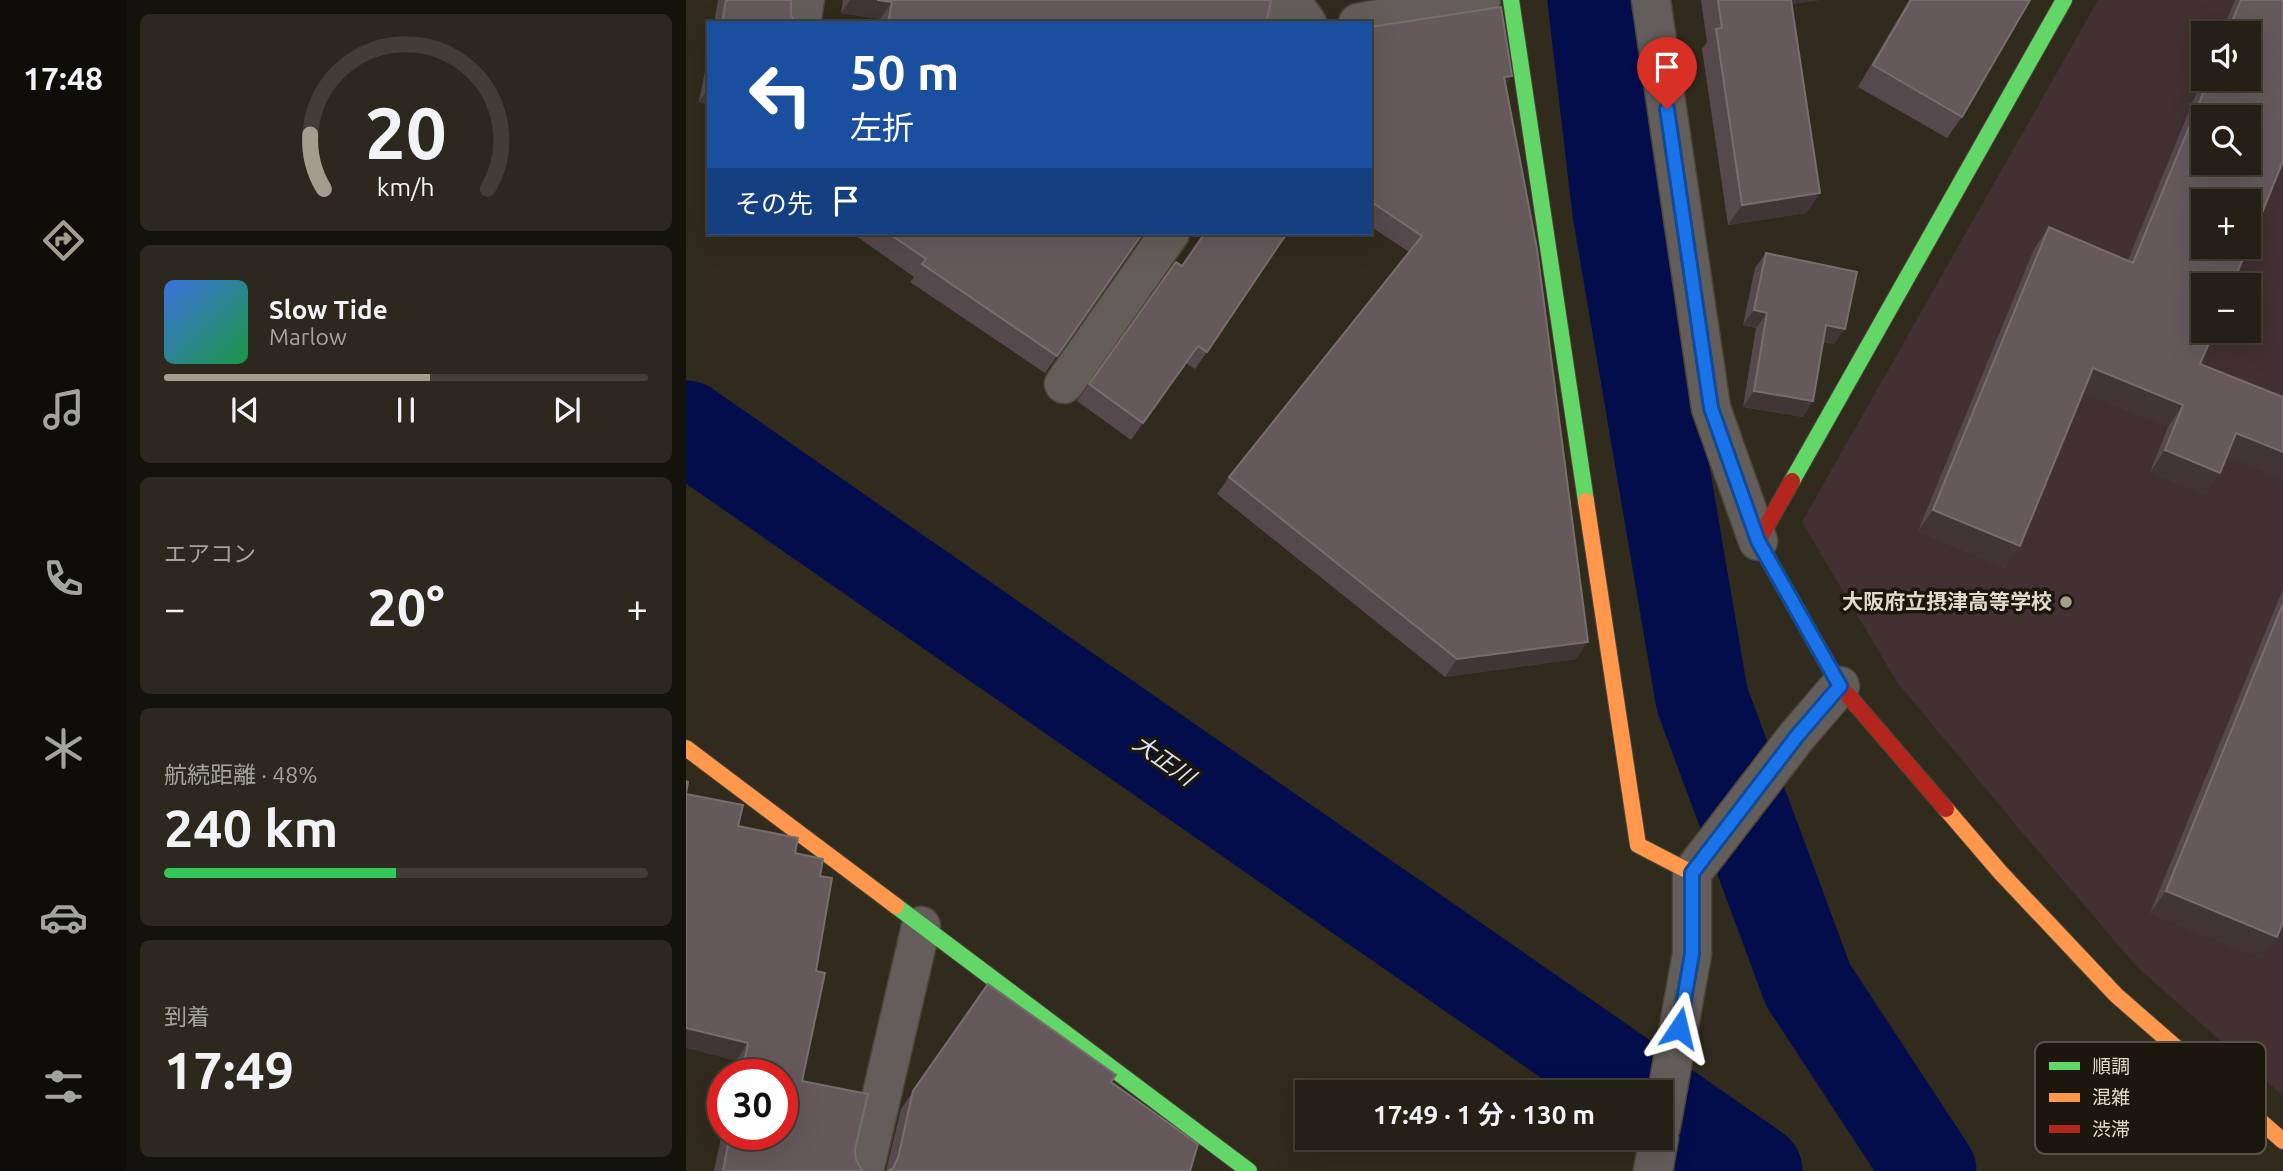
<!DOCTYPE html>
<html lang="ja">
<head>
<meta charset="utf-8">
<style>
  :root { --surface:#242015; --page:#2c281e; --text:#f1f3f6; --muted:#a3a3a0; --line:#413e34; --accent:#a29d8d }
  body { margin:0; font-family:Ubuntu,"Noto Sans JP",sans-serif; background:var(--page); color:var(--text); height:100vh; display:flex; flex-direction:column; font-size:26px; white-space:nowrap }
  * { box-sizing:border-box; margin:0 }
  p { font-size:23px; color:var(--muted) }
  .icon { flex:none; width:38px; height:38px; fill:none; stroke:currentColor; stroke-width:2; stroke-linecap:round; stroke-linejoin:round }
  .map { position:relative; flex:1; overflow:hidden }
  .drawer { display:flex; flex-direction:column; gap:14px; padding:14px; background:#14120c; width:560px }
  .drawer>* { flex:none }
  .guide { position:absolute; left:21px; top:21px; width:665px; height:214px; border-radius:0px; box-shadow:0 7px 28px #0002,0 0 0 2px var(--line); background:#1a4fa0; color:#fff; overflow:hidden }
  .controls { position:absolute; left:1505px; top:21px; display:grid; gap:14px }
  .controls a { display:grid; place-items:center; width:70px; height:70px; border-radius:0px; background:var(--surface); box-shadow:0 7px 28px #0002,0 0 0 2px var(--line); font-size:35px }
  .speed { position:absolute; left:21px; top:1059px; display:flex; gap:14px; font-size:35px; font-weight:700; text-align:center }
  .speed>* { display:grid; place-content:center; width:91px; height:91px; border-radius:50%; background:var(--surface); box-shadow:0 7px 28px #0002,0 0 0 2px var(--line); line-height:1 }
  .speed .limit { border:10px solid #d22; background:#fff; color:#111 }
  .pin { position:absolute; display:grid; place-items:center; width:60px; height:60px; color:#fff; margin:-72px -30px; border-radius:50% 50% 50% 0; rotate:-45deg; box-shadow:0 0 7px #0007 }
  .pin .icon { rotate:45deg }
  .me { position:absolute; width:77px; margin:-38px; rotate:10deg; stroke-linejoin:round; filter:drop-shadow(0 0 5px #0008) }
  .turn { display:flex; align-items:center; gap:24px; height:147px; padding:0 28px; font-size:32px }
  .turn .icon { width:91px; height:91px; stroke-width:2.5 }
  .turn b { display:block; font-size:49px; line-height:60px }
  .then { display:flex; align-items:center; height:66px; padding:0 28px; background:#0003; gap:14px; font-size:26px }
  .big { font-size:52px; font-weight:700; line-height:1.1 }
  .drawer .tile { flex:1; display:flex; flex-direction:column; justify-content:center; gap:10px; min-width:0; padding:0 24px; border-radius:10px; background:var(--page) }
  .drawer .dial { align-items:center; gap:0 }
  .dial svg { height:182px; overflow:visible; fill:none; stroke:var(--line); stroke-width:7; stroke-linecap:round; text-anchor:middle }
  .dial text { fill:var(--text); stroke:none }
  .song { display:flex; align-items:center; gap:21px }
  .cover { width:84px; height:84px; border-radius:10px; background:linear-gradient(135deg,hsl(220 70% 55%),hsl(140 70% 35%)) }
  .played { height:7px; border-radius:4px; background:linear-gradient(90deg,var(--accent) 55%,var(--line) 55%) }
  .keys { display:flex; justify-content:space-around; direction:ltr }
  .heat { display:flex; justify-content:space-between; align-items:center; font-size:38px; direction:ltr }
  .charge { height:10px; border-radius:5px; background:linear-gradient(90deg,#34c759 48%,var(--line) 0) }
  .trip { position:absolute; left:609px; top:1080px; width:378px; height:70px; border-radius:0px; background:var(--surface); box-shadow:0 7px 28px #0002,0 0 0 2px var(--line); font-weight:700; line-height:70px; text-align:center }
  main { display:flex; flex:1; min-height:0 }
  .tab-bar { display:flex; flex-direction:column; width:126px; justify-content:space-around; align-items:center; background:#0e0d08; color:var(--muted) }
  .tab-bar .icon { width:49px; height:49px }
  .tab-bar .selected { color:var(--accent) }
  .tab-bar b { font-size:32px; color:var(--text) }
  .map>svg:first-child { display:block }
  .education { fill:#423032; fill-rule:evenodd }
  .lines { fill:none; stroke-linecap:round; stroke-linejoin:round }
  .river { stroke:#040d4c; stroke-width:93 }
  .street-casing { stroke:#4a463a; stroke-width:41 }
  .fast-casing { stroke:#4a463a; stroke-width:18 }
  .slow-casing { stroke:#4a463a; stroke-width:18 }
  .jam-casing { stroke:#4a463a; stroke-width:18 }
  .street { stroke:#635e59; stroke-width:38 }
  .fast { stroke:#63d668; stroke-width:16 }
  .slow { stroke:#ff974d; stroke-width:16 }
  .jam { stroke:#b3261e; stroke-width:16 }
  .wall { fill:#56494e }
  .shaded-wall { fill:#413635 }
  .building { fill:#65595c; stroke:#786d6d; stroke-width:2; fill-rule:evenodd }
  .route-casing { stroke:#114b97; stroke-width:18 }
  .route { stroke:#1a73e8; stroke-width:12 }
  .poi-dot { fill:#a29d8d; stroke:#1c170c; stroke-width:2.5 }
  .labels { text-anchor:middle; stroke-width:7; stroke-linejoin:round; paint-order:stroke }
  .poi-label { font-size:21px; font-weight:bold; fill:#e0daca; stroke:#1c170c; text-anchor:end }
  .water-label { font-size:23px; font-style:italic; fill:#d7e2f8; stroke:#1c170c }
  .key { fill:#1c170c; stroke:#575245; stroke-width:2 }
  .key-label { font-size:19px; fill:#e0daca }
</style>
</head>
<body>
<main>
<nav class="tab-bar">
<b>17:48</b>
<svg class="icon selected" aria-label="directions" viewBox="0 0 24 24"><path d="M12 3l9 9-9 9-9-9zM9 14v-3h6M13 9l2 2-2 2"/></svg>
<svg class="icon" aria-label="music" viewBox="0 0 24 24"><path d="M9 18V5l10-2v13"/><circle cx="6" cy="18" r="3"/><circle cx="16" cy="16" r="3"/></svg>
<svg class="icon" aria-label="phone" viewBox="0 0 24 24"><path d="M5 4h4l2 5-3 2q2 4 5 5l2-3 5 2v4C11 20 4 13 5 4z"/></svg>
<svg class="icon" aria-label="climate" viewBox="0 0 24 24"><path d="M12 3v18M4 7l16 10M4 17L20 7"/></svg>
<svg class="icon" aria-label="car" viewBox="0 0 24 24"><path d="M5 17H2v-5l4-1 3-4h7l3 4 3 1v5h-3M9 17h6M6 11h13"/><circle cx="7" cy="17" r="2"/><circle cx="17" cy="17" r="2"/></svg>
<svg class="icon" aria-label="filters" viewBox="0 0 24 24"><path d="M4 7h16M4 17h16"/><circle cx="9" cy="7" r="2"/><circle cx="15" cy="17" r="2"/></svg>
</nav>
<section class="drawer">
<div class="tile dial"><svg viewBox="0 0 100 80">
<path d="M14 69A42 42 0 1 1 86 69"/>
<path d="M14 69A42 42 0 0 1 8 45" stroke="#a29d8d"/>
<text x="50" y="56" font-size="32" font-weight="700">20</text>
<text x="50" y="72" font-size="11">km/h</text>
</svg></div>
<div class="tile">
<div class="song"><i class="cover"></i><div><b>Slow Tide</b><p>Marlow</p></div></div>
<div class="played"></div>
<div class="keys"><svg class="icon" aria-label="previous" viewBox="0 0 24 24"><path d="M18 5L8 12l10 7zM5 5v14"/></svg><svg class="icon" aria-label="pause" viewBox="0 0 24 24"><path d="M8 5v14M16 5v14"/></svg><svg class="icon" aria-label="next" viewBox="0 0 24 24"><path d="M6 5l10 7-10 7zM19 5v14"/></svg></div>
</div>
<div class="tile"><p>エアコン</p>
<div class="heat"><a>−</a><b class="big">20°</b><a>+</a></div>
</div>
<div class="tile"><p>航続距離 · 48%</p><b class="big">240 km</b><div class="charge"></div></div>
<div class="tile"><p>到着</p><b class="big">17:49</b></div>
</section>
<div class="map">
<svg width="1597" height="1171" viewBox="0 0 1597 1171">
  <rect width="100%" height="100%" fill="#302b1c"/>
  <path class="education" d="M1412 0H1597V1096L1451 967 1340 837 1211 682 1116 522ZM1517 33H1563V79H1517ZM1517 117H1563V163H1517ZM1517 201H1563V247H1517ZM1517 285H1563V331H1517Z"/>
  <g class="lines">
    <g class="river">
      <path d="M908 0 933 212 1016 699 1122 985 1244 1171"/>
      <path d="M0 427 957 1092"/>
      <path d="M975 1105 1070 1171"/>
    </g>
    <g class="street-casing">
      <g id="street">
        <path d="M584 0 607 4 621 23"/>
        <path d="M965 0 1025 408 1072 541"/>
        <path d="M115 23 119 0"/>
        <path d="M672 23 795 0"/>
        <path d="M378 384 484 233"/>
        <path d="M975 1126 1006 954V873L1111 736 1154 686"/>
        <path d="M178 1171 235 926"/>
        <path d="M967 1171 973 1138"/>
      </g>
    </g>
    <g class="fast-casing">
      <g id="fast">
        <path d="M825 0 900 501"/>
        <path d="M1106 481 1378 0"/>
        <path d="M210 906 563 1171"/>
      </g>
    </g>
    <g class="slow-casing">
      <g id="slow">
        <path d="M900 501 952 845 1006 873"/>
        <path d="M0 748 210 906"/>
        <path d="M1260 809 1314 872 1430 995 1597 1141"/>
      </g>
    </g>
    <g class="jam-casing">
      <path id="jam" d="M1106 481 1072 541 1154 686 1260 809"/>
    </g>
    <use href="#street" class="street"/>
    <use href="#fast" class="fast"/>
    <use href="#slow" class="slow"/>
    <use href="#jam" class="jam"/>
  </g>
  <g class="wall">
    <path d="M32 0H105V15L110 23H28Z"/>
    <path d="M157 0H584L580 23H194V19L155 13Z"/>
    <path d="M1015 0H1133L1106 4 1134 193 1120 213 1042 225 1016 49 1021 42Z"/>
    <path d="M1223 0H1344L1276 117 1261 138 1172 87Z"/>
    <path d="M1549 0H1597L1514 364 1540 457 1534 473 1519 494 1464 472 1482 427 1397 392 1319 568 1232 531 1348 249 1363 227 1442 260 1517 77V79H1563V33H1535Z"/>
    <path d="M684 27 819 84 890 659 759 677 531 494 543 477 723 252 684 226Z"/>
    <path d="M23 50V104L13 102Z"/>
    <path d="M166 233H448L454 237 359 373 224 282 228 277Z"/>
    <path d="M1080 253 1148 344 1137 342 1117 417 1057 407 1070 328 1057 325 1069 268Z"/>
    <path d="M490 262 496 266 521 352 509 369 500 363 445 440 391 401Z"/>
    <path d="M1597 589V922L1576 958 1464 913Z"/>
    <path d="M0 794 52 826 109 853 134 876 130 971 116 1081 169 1149 170 1160 176 1170 178 1171H28L37 1128V1134H96V1074H47L50 1061Z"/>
    <path d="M302 984 425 1082 504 1171H200L215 1109Z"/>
  </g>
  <g class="shaded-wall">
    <path d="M164 0H191L206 2 194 19 155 13Z"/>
    <path d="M1094 0H1132L1089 7Z"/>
    <path d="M826 76 814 93 818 77Z"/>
    <path d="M23 88V104L13 102Z"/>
    <path d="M1134 193 1120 213 1042 225 1056 205Z"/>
    <path d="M1068 310 1081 313 1070 328 1057 325Z"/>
    <path d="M1140 325 1159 329 1148 344 1129 340Z"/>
    <path d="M1407 368 1497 405 1482 427 1392 390Z"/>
    <path d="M1068 391 1127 401 1117 417 1057 407Z"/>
    <path d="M1550 433 1597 452V480L1535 454Z"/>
    <path d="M1479 450 1534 473 1519 494 1464 472Z"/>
    <path d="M1247 510 1334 546 1319 568 1232 531Z"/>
    <path d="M902 642 890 659 759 677 771 659Z"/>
    <path d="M1480 891 1591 937 1576 958 1464 913Z"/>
    <path d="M0 1028 62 1043 50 1061 0 1048Z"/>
  </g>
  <g class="building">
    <path d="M40 0H105V15L110 23H36Z"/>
    <path d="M191 0H584L585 1 580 23H202L206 2Z"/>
    <path d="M1032 0H1105L1134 193 1056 205 1030 29 1036 28Z"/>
    <path d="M1225 0H1344L1276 117 1187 65Z"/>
    <path d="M1555 0H1597V161L1563 245V201H1517V247H1562L1546 285H1517V331H1528L1514 364 1597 397V452L1550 433 1534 473 1479 450 1497 405 1407 368 1334 546 1247 510 1363 227 1447 263 1523 79H1563V33H1541ZM1517 117H1563V163H1517Z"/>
    <path d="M815 7 826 76 818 77 851 249 902 642 771 659 543 477 736 236 684 201V27Z"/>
    <path d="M202 233H448L454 237 371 356 236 264 240 259Z"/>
    <path d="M519 233H601L521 352 512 346 457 423 403 384 490 262 496 266Z"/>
    <path d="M1080 253 1171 272 1159 329 1140 325 1127 401 1068 391 1081 313 1068 310Z"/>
    <path d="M1597 604V922L1591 937 1480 891Z"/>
    <path d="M0 781 2 782 0 794 57 805 52 826 112 838 109 853 137 859 134 876 146 878 130 971 139 973 116 1081 182 1094 169 1149 170 1160 176 1170 178 1171H37L44 1134H96V1074H56L62 1043 0 1028Z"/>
    <path d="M302 984 430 1075 425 1082 512 1144 504 1171H202L207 1168 212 1158 227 1091Z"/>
  </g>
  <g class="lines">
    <g class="route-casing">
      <path id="route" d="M981 109 1025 408 1072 541 1154 686 1111 736 1006 873V954L993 1028"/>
    </g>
    <use href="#route" class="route"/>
  </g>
  <circle class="poi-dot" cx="1380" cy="602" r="7"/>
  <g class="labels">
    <g class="poi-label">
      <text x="1366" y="609">大阪府立摂津高等学校</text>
    </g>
    <g class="water-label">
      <text transform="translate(478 760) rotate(35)" y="8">大正川</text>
    </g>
  </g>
  <rect x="1349" y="1042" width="231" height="112" rx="10" class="key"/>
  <rect x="1363" y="1062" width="31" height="8" fill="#63d668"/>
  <rect x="1363" y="1093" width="31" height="9" fill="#ff974d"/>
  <rect x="1363" y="1125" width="31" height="8" fill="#b3261e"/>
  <g class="key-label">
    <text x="1406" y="1073">順調</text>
    <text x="1406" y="1104">混雑</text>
    <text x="1406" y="1136">渋滞</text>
  </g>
</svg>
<div class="controls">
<a><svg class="icon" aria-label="sound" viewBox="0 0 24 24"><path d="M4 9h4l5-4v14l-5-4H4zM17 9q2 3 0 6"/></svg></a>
<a><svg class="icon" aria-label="search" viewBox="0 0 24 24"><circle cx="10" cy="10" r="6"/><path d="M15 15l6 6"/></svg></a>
<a>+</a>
<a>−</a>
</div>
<div class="speed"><div class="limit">30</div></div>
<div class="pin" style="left:981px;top:109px;background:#d93025"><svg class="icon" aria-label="arrive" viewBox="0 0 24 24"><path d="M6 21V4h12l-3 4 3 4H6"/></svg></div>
<svg class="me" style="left:993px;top:1028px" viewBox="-20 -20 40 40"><path d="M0-17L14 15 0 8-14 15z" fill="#1a73e8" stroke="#fff" stroke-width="4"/></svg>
<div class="trip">17:49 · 1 分 · 130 m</div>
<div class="guide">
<div class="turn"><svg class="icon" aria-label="left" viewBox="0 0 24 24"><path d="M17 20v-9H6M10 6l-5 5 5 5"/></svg><div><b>50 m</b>左折</div></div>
<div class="then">その先<svg class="icon" aria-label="arrive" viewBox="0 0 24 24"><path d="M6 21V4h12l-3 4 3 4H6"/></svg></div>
</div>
</div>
</main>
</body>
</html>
